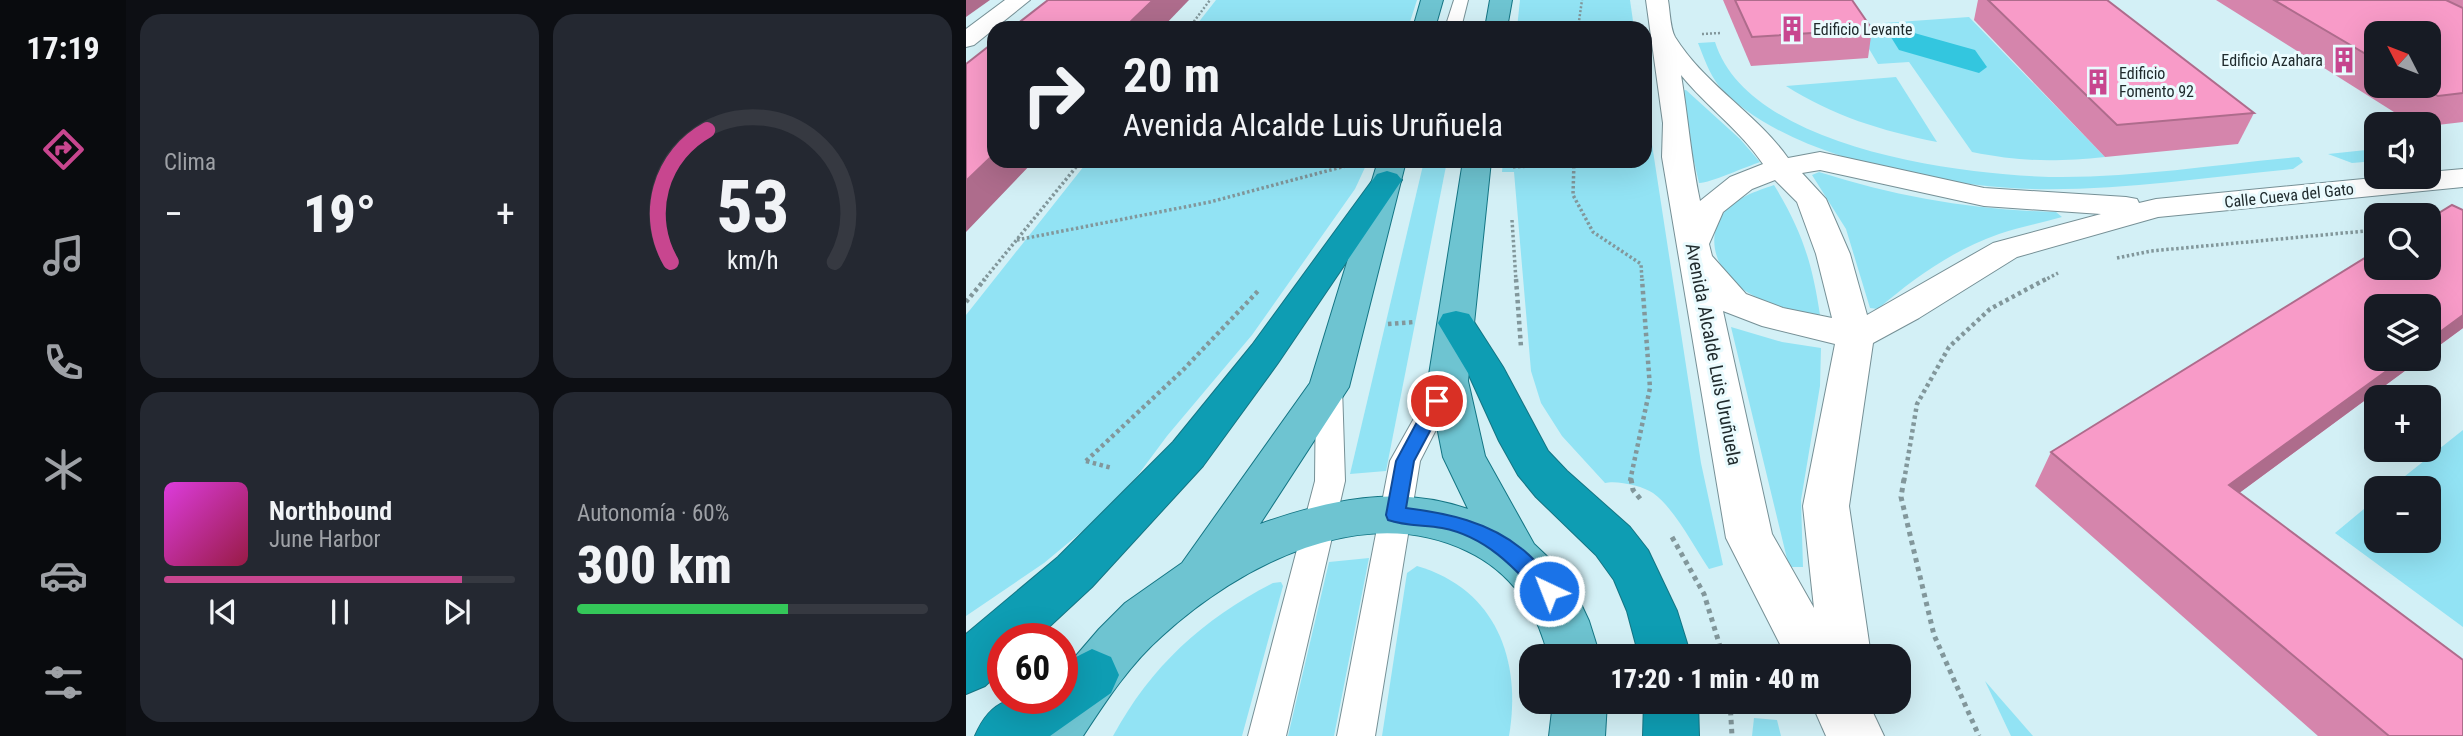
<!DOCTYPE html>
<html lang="es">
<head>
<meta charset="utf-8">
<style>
  :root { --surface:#171b24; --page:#242831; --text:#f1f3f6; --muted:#9ea1a6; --line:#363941; --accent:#c8468f }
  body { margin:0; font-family:"Roboto Condensed",sans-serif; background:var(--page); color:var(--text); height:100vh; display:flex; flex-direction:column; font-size:26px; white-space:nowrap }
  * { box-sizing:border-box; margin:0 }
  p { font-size:23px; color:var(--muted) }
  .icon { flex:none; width:38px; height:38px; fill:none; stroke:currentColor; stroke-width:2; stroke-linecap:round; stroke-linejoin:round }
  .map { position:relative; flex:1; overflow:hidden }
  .side { display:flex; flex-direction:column; gap:14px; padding:14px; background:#0d0f14; width:840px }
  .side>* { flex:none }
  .hud { position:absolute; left:21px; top:21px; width:665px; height:147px; border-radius:21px; box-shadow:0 7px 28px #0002; background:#171b24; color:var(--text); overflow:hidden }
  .needle { width:46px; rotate:312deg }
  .buttons { position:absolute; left:1398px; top:21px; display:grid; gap:14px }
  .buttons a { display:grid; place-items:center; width:77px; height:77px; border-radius:14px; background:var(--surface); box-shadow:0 7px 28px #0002; font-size:35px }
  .speed { position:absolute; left:21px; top:623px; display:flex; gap:14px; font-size:35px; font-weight:700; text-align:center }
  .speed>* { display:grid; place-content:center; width:91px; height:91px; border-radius:50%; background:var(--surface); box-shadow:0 7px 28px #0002; line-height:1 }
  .speed .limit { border:10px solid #d22; background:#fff; color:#111 }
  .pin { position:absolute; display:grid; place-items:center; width:60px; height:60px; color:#fff; margin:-30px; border:4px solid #fff; border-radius:50%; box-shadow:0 2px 7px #0007 }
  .me { position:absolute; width:77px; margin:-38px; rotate:317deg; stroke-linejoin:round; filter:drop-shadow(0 0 5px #0008) }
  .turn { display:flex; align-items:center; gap:24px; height:147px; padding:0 21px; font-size:32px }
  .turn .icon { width:91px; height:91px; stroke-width:2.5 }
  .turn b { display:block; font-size:49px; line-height:60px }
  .big { font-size:52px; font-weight:800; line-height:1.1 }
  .side .widget { flex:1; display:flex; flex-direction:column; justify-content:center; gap:10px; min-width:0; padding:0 24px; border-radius:21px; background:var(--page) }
  .side .dial { align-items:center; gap:0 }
  .dial svg { height:182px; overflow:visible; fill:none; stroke:var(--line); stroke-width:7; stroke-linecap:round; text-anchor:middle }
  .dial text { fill:var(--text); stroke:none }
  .song { display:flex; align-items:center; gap:21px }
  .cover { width:84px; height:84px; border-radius:10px; background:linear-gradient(135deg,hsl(300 70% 55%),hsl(340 70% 35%)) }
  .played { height:7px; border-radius:4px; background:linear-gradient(90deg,var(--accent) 85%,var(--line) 85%) }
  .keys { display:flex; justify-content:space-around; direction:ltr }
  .heat { display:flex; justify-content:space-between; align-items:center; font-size:38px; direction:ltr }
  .charge { height:10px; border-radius:5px; background:linear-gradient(90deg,#34c759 60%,var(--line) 0) }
  .side .tiles { flex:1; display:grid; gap:14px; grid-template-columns:repeat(2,1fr) }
  .trip { position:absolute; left:553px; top:644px; width:392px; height:70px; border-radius:21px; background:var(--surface); box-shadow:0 7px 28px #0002; font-weight:800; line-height:70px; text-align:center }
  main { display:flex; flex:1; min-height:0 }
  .tab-bar { display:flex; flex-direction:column; width:126px; justify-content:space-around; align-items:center; background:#090b0e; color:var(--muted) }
  .tab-bar .icon { width:49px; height:49px }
  .tab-bar .current { color:var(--accent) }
  .tab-bar b { font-size:32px; color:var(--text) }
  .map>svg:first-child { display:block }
  .green { fill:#92e3f4 }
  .water { fill:#33c6df }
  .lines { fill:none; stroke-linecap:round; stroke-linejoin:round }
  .lane-casing { stroke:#769096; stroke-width:2 }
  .street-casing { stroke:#769096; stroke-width:2 }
  .primary-casing { stroke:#147584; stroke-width:2 }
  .highway-casing { stroke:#147584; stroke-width:2 }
  .path-far3 { stroke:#82979b; stroke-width:2.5; stroke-dasharray:2 2; stroke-linecap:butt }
  .path-far2 { stroke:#82979b; stroke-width:3.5; stroke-dasharray:2.5 2.5; stroke-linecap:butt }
  .path-far1 { stroke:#82979b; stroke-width:4.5; stroke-dasharray:3.5 3.5; stroke-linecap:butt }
  .path { stroke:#82979b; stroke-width:5; stroke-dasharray:4.5 4.5; stroke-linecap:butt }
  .lane { fill:#fff; fill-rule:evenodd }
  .street { fill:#fff; fill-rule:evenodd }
  .primary { fill:#6ec4d1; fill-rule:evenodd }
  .highway { fill:#0e9db3; fill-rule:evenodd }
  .wall { fill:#d585ac; fill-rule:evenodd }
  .shaded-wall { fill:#ae6c8c }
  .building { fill:#f89bc8; stroke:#ae6c8c; stroke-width:2 }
  .route { fill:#1a73e8; stroke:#114b97; stroke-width:2 }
  .labels { text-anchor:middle; stroke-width:6; stroke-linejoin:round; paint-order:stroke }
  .far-poi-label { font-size:16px; fill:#202b2d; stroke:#eafbfe; text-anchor:start }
  .far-street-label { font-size:16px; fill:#202b2d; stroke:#eafbfe }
  .street-label { font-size:19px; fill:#202b2d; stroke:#eafbfe }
</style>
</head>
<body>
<main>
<nav class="tab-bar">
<b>17:19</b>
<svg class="icon current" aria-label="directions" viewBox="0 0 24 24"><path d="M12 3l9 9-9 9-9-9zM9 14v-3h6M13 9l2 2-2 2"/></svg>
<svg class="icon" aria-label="music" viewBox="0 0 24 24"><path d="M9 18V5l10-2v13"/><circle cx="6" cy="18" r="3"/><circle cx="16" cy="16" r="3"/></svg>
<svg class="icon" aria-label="phone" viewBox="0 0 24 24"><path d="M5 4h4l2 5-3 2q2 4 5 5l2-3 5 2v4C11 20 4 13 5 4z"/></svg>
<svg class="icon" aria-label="climate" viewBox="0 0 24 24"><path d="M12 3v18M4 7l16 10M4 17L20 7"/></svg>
<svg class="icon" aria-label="car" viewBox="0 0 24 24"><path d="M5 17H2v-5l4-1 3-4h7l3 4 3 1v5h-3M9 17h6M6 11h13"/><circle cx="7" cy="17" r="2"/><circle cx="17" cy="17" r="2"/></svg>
<svg class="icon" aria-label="filters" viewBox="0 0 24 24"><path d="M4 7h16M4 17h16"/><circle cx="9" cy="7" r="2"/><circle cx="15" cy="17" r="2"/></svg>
</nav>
<section class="side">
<div class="tiles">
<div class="widget"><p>Clima</p>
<div class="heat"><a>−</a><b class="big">19°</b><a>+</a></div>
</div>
<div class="widget dial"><svg viewBox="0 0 100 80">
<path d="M14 69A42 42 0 1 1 86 69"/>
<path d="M14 69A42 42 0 0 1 30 11" stroke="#c8468f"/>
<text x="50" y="56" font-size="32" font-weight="700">53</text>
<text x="50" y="72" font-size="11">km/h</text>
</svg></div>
<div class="widget">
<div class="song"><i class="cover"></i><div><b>Northbound</b><p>June Harbor</p></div></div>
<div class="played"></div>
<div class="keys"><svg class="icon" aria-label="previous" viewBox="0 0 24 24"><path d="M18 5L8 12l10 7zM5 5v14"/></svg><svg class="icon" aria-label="pause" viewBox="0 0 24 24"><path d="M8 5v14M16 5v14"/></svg><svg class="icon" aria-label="next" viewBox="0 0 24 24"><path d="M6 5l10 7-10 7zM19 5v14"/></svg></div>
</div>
<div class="widget"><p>Autonomía · 60%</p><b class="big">300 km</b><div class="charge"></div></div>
</div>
</section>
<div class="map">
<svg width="1497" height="736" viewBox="0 0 1497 736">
  <rect width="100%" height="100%" fill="#d3f0f6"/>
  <g class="green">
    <path d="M250 0H451L442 28H228Z"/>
    <path d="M554 0H664L668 28H551Z"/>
    <path d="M1003 17 1139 157C1089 162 1056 162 1006 152L943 62 912 64 889 25Z"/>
    <path d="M749 42C782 148 993 175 1088 177 1169 178 1252 164 1333 157L1337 162 1327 169C1241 177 1153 191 1066 189 975 187 816 157 753 86 743 73 738 58 732 43Z"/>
    <path d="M930 77 971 142C916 131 867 116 820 86Z"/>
    <path d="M720 90 774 139 794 162C782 166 741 184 733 183L712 91Z"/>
    <path d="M679 99 735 463 757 565 743 569C728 547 709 509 687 493 677 486 651 480 639 483L596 436 575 403 565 371 548 172H536L537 161H679Z"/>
    <path d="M1410 149V161L1386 163 1362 154Z"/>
    <path d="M122 161H402L389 189 286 335 201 436 172 475 131 519 78 563 0 616V315Z"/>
    <path d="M458 161H481L420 471 384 474Z"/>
    <path d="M853 172C931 197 1008 210 1090 212L1096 217C1075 223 1053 227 1033 234 987 250 948 278 912 309L904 308 880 229 846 175Z"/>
    <path d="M808 185C836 231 846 262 854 315 829 311 804 306 781 292 754 276 737 243 757 214 768 198 791 191 808 185Z"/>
    <path d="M765 327 816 342 855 348 854 386 835 500 837 567H823Z"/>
    <path d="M1497 430V627L1369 533 1410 499V541H1463V488H1424Z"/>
    <path d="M403 558 368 736H322L363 562Z"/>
    <path d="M451 566C530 589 556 660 543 736H416L441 573Z"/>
    <path d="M315 582 317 586 276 736H147C185 666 237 619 307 583Z"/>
    <path d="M1019 681 1067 736H1045Z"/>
    <path d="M788 718 811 720 815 736H786Z"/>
  </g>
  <path class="water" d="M934 29 1009 50 1021 67 1013 73 933 50 923 34Z"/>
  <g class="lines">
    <g class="lane-casing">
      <g id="lane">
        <path d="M488 0H502L495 28H479Z"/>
        <path d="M482 371 491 374 495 381 454 461 409 736H371L424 461 473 374Z"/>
        <path d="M363 377 372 380 376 387 379 481 320 736H282L349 481 350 387 354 380Z"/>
      </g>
    </g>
    <g class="street-casing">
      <g id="street">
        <path d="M39 0H64L8 45 0 47V29Z"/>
        <path d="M680 0H702C704 11 704 28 709 37 739 85 790 113 822 158L854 152 1018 188 1160 197 1171 199 1173 203 1190 199 1418 177H1463V172L1497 169V187L1192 217 1051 257 953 318 907 343 883 506 905 656H820L760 538 696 157 697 123ZM715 75C740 106 775 131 797 164L764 177 734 201C725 159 722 117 715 75ZM854 170 1018 206 1135 214 1027 243 901 315 884 254 860 199 836 173ZM809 180 831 202 850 254 866 318 817 308 780 294 746 256 743 244 757 212 786 189ZM757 311 796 326 869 344 837 506 848 608 806 534Z"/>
        <path d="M845 702H902L918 736H860Z"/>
      </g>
    </g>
    <g class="primary-casing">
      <g id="primary">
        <path d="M455 0H477L469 28H447Z"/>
        <path d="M524 0H546L541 28H519Z"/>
        <path d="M412 161H440L383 387 294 524C362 500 431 484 502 509L477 457 462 381 497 161H525L502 381 519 456 568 544 587 562 608 589 623 621 634 656H582C572 611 544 571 501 551 397 501 274 565 196 636 164 664 140 701 117 736H56L64 716 77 698H96V672L133 629 159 603 216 563 344 383Z"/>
        <path d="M587 702H641L639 736H583Z"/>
      </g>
    </g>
    <g class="highway-casing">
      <g id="highway">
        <path d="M421 171 431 174 436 180 312 363 237 466 126 587 70 639H37V669L19 686 0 694V634L92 557 207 442 286 345 411 174Z"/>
        <path d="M490 311 503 314 537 367 582 451 601 471 664 527 682 550 711 611 725 656H673L661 611 648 580 630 555 570 497 552 475 533 441 502 373 472 323 477 314Z"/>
        <path d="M126 649 145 657 153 675 145 693 84 736H9C28 691 54 698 96 698V664Z"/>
        <path d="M678 702H732L733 736H677Z"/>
      </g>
    </g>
    <g class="path-far3">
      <path d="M223 28 244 0"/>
      <path d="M612 28 616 0"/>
      <path d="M736 34 755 33"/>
    </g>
    <g class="path-far2">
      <path d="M608 161 607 195 627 232 675 264 676 281"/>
      <path d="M547 167 649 161"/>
      <path d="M546 220 550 281"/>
      <path d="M51 240 244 202 387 164"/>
      <path d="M1151 258 1185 251 1410 230"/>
      <path d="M17 281 115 161"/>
      <path d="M1077 281 1092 273"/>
    </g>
    <g class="path-far1">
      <path d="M550 279 555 347"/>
      <path d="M0 302 19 279"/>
      <path d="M422 324 448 322"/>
      <path d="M120 461 217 370 292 291"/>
      <path d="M120 461 146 468"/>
      <path d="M664 481 684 388 676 279"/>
      <path d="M938 481 951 404 983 347 1024 309 1080 279"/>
    </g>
    <g class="path">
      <path d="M665 479 667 490 676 501"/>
      <path d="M938 479 935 497 968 635 1013 736"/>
      <path d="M706 537 738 594 757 656"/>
      <path d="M764 702 766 736"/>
    </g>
    <use href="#lane" class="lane"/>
    <use href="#street" class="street"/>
    <use href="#primary" class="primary"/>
    <use href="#highway" class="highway"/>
  </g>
  <g class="wall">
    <path d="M757 0H886L906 29 902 58 785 66Z"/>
    <path d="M1012 0H1141L1288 113 1272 144 1139 157 1008 20Z"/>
    <path d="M1250 0H1497V122L1463 126V124H1447ZM1410 33 1463 86H1410Z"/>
    <path d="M1497 210V328L1463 353V306L1410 359H1455L1273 493 1497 736H1352L1069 486 1085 452Z"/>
  </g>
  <g class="shaded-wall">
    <path d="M0 0H24L0 17Z"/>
    <path d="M187 0H223L196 28H158Z"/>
    <path d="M28 154V161H68L0 232V181Z"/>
    <path d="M1497 315V328L1463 353V340Z"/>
    <path d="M1437 359H1455L1238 519 1263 485Z"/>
  </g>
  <g class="building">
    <path d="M82 0H187L158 28H46Z"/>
    <path d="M769 0H886L906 29 786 37Z"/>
    <path d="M1022 0H1141L1288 113 1151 125Z"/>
    <path d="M1308 0H1480L1497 8V93L1472 96 1455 86H1463V33H1410V60Z"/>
    <path d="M28 42V154L0 181V64Z"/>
    <path d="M1486 205 1497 210V315L1463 340V306H1410V359H1437L1263 485 1497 660V736H1423L1085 452 1410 251V268H1463V219Z"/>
  </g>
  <path class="route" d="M471 395 480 401 448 461 440 508C481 513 523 522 556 549 569 559 580 573 591 585L594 591 591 598 583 600 576 598C548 567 519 536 476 528 458 525 439 526 422 520L420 515 430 461 465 396Z"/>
  <defs>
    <g id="building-bare" transform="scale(2.1)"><path d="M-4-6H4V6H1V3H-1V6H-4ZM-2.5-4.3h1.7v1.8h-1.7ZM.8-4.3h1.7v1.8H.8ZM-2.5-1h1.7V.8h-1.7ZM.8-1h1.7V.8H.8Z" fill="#c8468f" stroke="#eafbfe" stroke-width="2.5" paint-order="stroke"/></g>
  </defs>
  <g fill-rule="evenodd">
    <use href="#building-bare" x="826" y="29"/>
    <use href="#building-bare" x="1378" y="60"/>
    <use href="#building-bare" x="1132" y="82"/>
  </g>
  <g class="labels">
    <g class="far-poi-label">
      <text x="847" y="35">Edificio Levante</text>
      <text x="1357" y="66" text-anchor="end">Edificio Azahara</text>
      <text x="1153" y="79">Edificio<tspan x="1153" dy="18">Fomento 92</tspan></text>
    </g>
    <g class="far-street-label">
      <text transform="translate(1323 195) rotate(-6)" y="6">Calle Cueva del Gato</text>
    </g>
    <g class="street-label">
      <text transform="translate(748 354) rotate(79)" y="7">Avenida Alcalde Luis Uruñuela</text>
    </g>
  </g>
</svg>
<div class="buttons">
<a><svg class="needle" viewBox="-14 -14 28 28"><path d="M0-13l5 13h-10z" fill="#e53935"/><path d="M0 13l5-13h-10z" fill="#9ea1a6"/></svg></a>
<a><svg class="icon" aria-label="sound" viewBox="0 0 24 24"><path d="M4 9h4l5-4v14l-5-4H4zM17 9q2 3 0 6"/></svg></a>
<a><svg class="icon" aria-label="search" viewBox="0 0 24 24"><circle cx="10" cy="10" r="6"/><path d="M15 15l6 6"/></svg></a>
<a><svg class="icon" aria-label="layers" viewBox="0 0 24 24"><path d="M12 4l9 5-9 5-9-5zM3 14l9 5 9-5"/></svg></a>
<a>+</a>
<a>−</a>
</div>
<div class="speed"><div class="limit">60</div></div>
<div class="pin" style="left:471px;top:401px;background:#d93025"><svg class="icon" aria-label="arrive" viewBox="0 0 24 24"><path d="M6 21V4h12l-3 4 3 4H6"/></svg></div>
<svg class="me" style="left:583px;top:591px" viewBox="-20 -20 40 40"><circle r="17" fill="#1a73e8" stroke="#fff" stroke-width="3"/><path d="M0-11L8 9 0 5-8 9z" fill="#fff"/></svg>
<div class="trip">17:20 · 1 min · 40 m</div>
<div class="hud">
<div class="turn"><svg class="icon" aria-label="right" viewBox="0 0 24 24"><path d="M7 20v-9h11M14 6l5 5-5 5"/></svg><div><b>20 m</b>Avenida Alcalde Luis Uruñuela</div></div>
</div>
</div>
</main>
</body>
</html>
